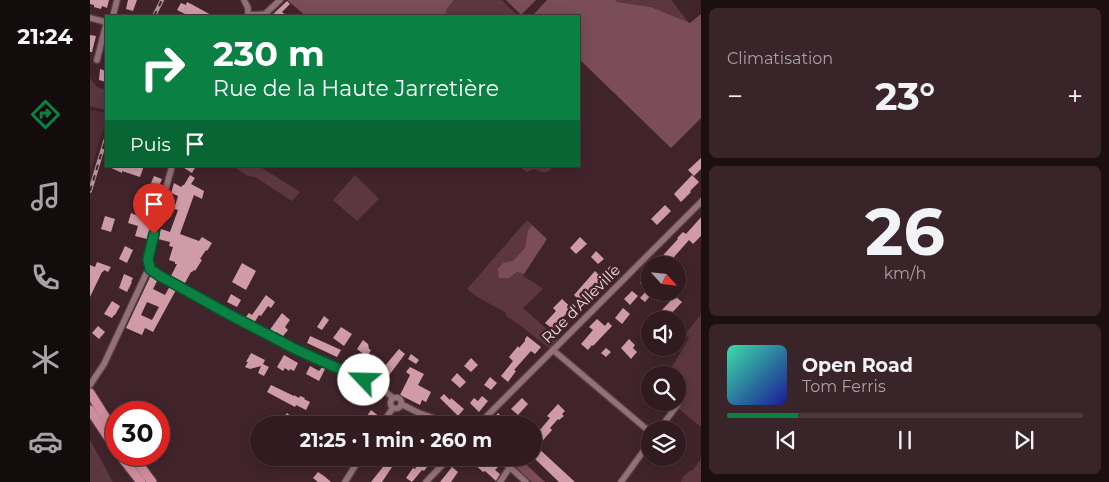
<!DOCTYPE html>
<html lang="fr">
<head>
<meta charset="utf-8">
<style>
  :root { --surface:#311b20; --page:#392429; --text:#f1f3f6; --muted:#a8a1a5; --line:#4c393e; --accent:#0b8043 }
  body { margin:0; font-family:Montserrat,sans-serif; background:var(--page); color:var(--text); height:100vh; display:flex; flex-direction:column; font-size:19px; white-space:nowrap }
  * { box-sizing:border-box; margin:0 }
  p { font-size:16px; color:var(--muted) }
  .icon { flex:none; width:28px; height:28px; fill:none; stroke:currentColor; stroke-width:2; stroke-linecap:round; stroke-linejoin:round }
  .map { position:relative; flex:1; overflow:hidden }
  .panel { display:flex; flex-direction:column; gap:8px; padding:8px; background:#1b0f12; width:408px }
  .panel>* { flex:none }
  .guide { position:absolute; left:15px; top:15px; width:475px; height:152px; border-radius:0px; box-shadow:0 2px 12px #0003,0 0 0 1px var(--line); background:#0b8043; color:#fff; overflow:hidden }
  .needle { width:32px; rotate:117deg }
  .fabs { position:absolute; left:551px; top:256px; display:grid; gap:10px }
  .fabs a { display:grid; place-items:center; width:45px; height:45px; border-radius:50%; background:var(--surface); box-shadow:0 2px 12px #0003,0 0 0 1px var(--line); font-size:25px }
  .speed { position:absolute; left:15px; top:401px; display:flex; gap:10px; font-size:25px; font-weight:700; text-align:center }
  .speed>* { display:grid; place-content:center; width:65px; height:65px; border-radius:50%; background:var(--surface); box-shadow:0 2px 12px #0003,0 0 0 1px var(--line); line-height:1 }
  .speed .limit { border:8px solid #d22; background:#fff; color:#111 }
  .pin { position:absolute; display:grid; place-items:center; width:42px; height:42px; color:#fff; margin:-51px -21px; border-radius:50% 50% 50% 0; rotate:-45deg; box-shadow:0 0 5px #0007 }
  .pin .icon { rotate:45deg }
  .me { position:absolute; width:55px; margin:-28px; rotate:294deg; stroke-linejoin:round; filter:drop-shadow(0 0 4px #0008) }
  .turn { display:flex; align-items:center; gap:18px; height:105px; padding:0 25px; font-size:22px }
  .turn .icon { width:65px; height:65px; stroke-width:2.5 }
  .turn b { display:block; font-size:35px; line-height:42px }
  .then { display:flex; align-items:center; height:48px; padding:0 25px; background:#0003; gap:10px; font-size:19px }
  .big { font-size:38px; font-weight:700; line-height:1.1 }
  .panel .card { flex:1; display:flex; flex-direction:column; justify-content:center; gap:8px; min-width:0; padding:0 18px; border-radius:8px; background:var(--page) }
  .panel .dial { align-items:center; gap:0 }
  .dial b { font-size:65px; line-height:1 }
  .song { display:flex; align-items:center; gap:15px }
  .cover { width:60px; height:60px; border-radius:8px; background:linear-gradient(135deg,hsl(160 70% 55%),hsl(240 70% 35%)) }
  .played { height:5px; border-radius:2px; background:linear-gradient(90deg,var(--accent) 20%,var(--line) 20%) }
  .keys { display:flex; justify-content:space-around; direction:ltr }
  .heat { display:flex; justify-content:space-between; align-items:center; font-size:28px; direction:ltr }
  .trip { position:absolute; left:160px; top:416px; width:292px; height:50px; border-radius:25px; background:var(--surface); box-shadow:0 2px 12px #0003,0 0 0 1px var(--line); font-weight:700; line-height:50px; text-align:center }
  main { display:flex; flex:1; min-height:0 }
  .tab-bar { display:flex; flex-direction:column; width:90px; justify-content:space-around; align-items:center; background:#140b0d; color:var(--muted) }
  .tab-bar .icon { width:35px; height:35px }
  .tab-bar .on { color:var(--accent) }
  .tab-bar b { font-size:22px; color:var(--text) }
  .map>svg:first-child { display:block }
  .built { fill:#502d36 }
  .green { fill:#5c3741 }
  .forest { fill:#7a4d59 }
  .building { fill:#ce9ba7; fill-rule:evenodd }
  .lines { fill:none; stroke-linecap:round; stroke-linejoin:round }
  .minor-casing { stroke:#5a4148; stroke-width:8 }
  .primary-casing { stroke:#5a4148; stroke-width:11 }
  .minor { stroke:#947179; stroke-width:5.5 }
  .primary { stroke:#ce8c9c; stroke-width:9 }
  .rail-casing { stroke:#af989d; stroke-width:4 }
  .rail { stroke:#41242b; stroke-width:2; stroke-dasharray:5.5; stroke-linecap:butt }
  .route-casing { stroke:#07532c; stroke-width:12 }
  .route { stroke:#0b8043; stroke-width:9 }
  .labels { text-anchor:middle; stroke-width:5; stroke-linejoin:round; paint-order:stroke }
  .street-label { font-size:15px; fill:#edd9dd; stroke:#41242b }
</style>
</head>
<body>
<main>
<nav class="tab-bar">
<b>21:24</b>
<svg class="icon on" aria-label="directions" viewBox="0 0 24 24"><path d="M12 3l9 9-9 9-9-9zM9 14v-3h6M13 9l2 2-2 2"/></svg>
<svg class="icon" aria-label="music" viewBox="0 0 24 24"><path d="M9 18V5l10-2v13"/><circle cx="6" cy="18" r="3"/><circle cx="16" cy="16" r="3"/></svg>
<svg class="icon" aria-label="phone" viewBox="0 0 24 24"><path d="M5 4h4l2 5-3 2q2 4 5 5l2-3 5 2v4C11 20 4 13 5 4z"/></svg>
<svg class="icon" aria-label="climate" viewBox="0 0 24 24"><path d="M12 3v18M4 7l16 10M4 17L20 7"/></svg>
<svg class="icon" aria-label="car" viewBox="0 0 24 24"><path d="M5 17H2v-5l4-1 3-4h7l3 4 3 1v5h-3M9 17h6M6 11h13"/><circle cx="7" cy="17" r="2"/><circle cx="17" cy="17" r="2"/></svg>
</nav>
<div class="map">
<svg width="612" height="482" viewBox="0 0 612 482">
  <rect width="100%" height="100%" fill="#41242b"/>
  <path class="built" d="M0 110 16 113V119L0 172Z"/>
  <g class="green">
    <path d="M364 0H412L428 16H355L357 9Z"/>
    <path d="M525 0H581L600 24 561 7 527 2Z"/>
    <path d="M0 78 7 87 16 90V110L0 106Z"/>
    <path d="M147 166H169L210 192 202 201 165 177 156 175 146 168Z"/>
    <path d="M430 166H463V167C457 174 452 173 444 169L436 172Z"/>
    <path d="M265 175 289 199 267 221 243 200Z"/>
    <path d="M437 220 442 225 438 230 436 248 423 261 419 278 427 272 434 274 433 276 443 282 453 289 433 308 468 339 459 348 431 326 416 316 415 312 387 297 377 289Z"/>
    <path d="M611 315V427L582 403 588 402V375H577L599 338 595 334Z"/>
    <path d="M0 440 23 482H0Z"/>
    <path d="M611 459V482H591L593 477 598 472 603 470Z"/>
  </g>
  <g class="forest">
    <path d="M197 0H364L357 9 355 16H216Z"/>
    <path d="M416 0H446L431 15Z"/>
    <path d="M457 0H525L527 2 561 7 600 23 611 14V118L581 148 489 59V16H444L443 15Z"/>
    <path d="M442 225 457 239 434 274 427 272 419 278H409L408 269 413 263 423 261 435 248 438 230Z"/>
    <path d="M416 458H429L455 482H442Z"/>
  </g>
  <g class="building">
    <path d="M0 0H19L17 8 12 6 11 9 4 7V5L0 4Z"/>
    <path d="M38 0H47L43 11 36 9Z"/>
    <path d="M197 1 200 4 192 12 197 16H181Z"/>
    <path d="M97 2 103 5 123 16H99L87 10 91 3 96 5Z"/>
    <path d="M0 35 6 36 2 52H0Z"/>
    <path d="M10 69 16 71V82L9 80Z"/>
    <path d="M612 157V168L604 176 598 170Z"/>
    <path d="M17 166H54L50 177 32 171V173Z"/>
    <path d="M91 166H106L102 173Z"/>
    <path d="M100 175 105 178 101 184 114 191 112 199 104 195 90 234 109 241 112 237 122 243 117 251 116 250 110 259 112 260 105 271 104 270 102 272H101L95 283 81 276 87 264H85V262L79 260 83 247 79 246 80 242 68 239 71 229 80 232 88 210 84 209 88 196 81 193 84 183 91 187 93 185H94Z"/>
    <path d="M602 175 609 182 600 191 601 192 591 202 584 194Z"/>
    <path d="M64 176 72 179 69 186 71 188 57 239 45 236 48 226 38 223 41 213 53 218 63 184 61 183Z"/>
    <path d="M575 205 581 211 567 225 561 219Z"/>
    <path d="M15 216 25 219 21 232 11 229Z"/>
    <path d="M612 216V235L603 244 599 240 577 265H564L588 239 587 238 593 232 596 234Z"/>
    <path d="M490 237 497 244 486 254 480 248Z"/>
    <path d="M35 246 43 250 37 263 29 259Z"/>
    <path d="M506 251 514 259 508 264 501 257Z"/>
    <path d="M7 262 21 267 18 272 14 270 13 272H12L0 297V265L5 267Z"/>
    <path d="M152 263 166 271 156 290 142 282Z"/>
    <path d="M520 266 528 274 521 281 520 279 511 289 506 285 496 297 497 298 492 303 484 295 505 271 511 277Z"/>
    <path d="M34 274 43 278 41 282H42L37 292 29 288Z"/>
    <path d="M61 275 68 279 63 289 75 295 80 286 86 290 63 332 55 328 52 335 36 328ZM57 302 69 307 62 320 51 315Z"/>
    <path d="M557 275 560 278V296L555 302 550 298 557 290 550 283Z"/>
    <path d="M542 291 548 296 540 305 534 299Z"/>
    <path d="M141 294 151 300 147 307 137 302Z"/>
    <path d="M176 295 185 302 181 308 178 306 171 316 169 315 164 323 155 318 159 313 162 315Z"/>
    <path d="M585 296 592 302 579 316 572 310Z"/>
    <path d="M472 299 484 310 479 315 477 313 466 324 467 325 463 329 455 323 466 311 463 308Z"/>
    <path d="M22 301 30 306 25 315H24L22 318 14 314Z"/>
    <path d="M533 308 540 314 532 324 525 318Z"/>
    <path d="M192 313 200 320 195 327 198 330 193 336 186 332 185 334 179 331Z"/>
    <path d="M234 316 239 320 232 330 227 327Z"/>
    <path d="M507 319 515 326 518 322 522 326 503 346 502 345 498 350 491 344 503 330 499 327Z"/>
    <path d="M8 326 15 332 9 339 2 333Z"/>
    <path d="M251 327 262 334 254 346 243 338Z"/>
    <path d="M220 336 240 345 251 350 247 357 217 343Z"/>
    <path d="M437 336 451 347 445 354 441 351 424 370 426 371 418 382 411 376 423 361 419 357 428 346 429 348 435 341V339Z"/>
    <path d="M539 339 545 345 543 348 547 352 541 359 531 348Z"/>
    <path d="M273 340 278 344 279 349 281 350 277 357 267 349Z"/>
    <path d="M516 348 521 352 516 357 511 353Z"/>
    <path d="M309 349 315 354 297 378 289 373Z"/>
    <path d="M161 353 175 360 173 364 179 367 174 376 168 373 171 366 160 369 155 367 158 362H156Z"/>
    <path d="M321 354 329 360 326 364 318 359Z"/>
    <path d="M194 355 208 363 204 371 200 369 199 371 195 368 193 371 187 367Z"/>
    <path d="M381 358 388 365 381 372 374 366Z"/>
    <path d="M220 366 229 371 233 366 236 367 229 381 216 374Z"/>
    <path d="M320 367 334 374 328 385 341 392 336 402 332 400 330 405 310 395 320 375 316 372Z"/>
    <path d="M367 373 376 382 370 388 361 380Z"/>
    <path d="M400 377 407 383 401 390 394 385Z"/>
    <path d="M264 379 288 393 283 400 271 390 261 386Z"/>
    <path d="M181 385 204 396V395L209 398 210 396 215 398 214 399 220 402 216 410 206 405 205 407 177 392Z"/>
    <path d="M354 394 360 400 361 398 374 409 368 416 350 398Z"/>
    <path d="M392 396 398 401 389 412 380 403 384 398 388 401Z"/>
    <path d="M432 398 438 404 428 415 421 409Z"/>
    <path d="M468 404 475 411 472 414 474 416 469 420 468 419 460 428 462 430 447 447 485 482H469L444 458V437L460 418 457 416Z"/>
    <path d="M281 410 290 417 286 425H271Z"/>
    <path d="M197 413 203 418 198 425H196L191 421Z"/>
    <path d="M408 413 411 416 413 415 424 425H408L402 420Z"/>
    <path d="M247 458H258L251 466 245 461Z"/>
    <path d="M333 458H344L334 471 332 470 322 482 316 478 323 468 325 469Z"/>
    <path d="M382 458H398L408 467 405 470 410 474 406 481 395 471 393 472 380 460Z"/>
    <path d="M296 463 302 467 292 482H281Z"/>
    <path d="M362 467 368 472 361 482H350Z"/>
    <path d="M228 472 234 476 241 482H228L223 478Z"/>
  </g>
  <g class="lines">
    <g class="minor-casing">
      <g id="minor">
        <path d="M154 0 158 8V16"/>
        <path d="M158 15 175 14 190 0"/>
        <path d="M23 16 27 0"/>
        <path d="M0 18 16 22"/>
        <path d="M7 60 16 24"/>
        <path d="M60 269C108 297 157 327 208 350 237 364 280 376 303 398"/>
        <path d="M60 269 58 259 59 250 82 166"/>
        <path d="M463 350 560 432"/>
        <path d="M0 385 14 364 56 274 60 269"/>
        <circle cx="306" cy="403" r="5.5"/>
        <path d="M311 404 329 413 364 425"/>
        <path d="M291 425 303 408"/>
        <path d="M388 425 612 201"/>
        <path d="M569 430 588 404"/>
        <path d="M410 458 436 482"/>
        <path d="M255 482 270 458"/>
        <path d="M336 482 359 458"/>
        <path d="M410 482 420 467"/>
        <path d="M531 482 560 442"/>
      </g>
    </g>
    <g class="primary-casing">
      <g id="primary">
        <path d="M0 393 26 434"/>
        <path d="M0 410 26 449"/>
        <path d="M30 455 51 482"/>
        <path d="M42 455 62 482"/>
      </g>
    </g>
    <use href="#minor" class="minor"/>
    <use href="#primary" class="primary"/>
    <g class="rail-casing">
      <g id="rail">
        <path d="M64 16 72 0"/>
        <path d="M0 191 16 138"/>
      </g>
    </g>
    <use href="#rail" class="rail"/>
  </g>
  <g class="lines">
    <g class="route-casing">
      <path id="route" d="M64 234 58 259 60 269 70 276 140 315 207 350 274 380"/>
    </g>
    <use href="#route" class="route"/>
  </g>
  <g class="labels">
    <g class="street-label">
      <text transform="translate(491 304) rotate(-45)" y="5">Rue d'Alleville</text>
    </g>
  </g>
</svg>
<div class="fabs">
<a><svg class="needle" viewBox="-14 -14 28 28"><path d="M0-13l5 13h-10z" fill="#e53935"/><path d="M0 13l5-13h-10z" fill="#a8a1a5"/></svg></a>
<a><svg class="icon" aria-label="sound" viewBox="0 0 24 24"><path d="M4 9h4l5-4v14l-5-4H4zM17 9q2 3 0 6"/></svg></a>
<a><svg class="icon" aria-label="search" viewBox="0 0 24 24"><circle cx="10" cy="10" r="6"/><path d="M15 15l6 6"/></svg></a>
<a><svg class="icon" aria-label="layers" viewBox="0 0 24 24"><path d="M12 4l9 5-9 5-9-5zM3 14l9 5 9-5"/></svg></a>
</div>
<div class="speed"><div class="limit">30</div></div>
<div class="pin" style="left:64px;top:234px;background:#d93025"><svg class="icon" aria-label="arrive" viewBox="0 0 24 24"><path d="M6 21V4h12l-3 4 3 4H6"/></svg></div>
<svg class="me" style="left:274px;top:380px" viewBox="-20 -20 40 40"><circle r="19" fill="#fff"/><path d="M0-13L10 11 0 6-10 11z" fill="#0b8043"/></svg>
<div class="trip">21:25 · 1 min · 260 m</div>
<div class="guide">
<div class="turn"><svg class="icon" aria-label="right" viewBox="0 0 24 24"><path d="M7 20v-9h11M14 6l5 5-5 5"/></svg><div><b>230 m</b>Rue de la Haute Jarretière</div></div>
<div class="then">Puis<svg class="icon" aria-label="arrive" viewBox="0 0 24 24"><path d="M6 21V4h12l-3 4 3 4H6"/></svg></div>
</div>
</div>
<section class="panel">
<div class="card"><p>Climatisation</p>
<div class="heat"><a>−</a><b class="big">23°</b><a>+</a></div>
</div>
<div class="card dial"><b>26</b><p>km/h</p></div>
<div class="card">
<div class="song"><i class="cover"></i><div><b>Open Road</b><p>Tom Ferris</p></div></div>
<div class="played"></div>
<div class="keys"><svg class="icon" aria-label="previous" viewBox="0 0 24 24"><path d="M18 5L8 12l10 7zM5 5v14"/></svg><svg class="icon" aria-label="pause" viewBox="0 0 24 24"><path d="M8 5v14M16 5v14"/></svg><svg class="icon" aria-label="next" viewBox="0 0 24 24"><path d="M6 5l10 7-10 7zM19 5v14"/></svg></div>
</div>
</section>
</main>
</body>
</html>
